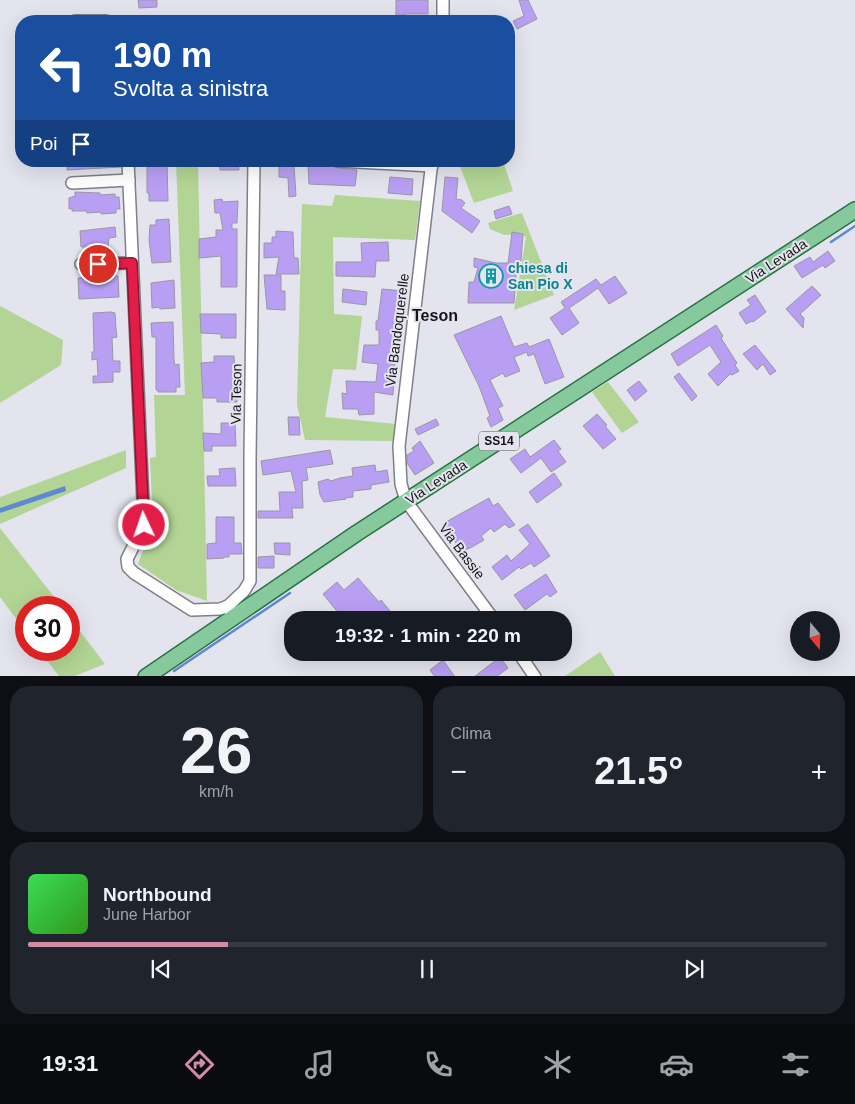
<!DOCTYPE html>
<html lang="it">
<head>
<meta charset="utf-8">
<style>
  :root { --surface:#171b24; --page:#20242c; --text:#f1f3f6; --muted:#9ea1a6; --line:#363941; --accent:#d08da4 }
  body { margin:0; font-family:Arial,sans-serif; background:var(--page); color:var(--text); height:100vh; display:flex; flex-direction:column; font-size:19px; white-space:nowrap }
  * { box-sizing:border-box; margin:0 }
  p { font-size:16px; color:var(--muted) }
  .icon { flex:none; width:28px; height:28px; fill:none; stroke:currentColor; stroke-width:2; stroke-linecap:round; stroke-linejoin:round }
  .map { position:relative; height:676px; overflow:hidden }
  .details { display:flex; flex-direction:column; gap:10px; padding:10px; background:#0d0f14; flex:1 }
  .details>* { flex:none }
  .hud { position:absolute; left:15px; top:15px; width:500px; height:152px; border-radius:20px; box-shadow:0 5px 20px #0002; background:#1a4fa0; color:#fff; overflow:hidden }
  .needle { width:32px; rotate:161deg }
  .controls { position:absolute; left:790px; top:611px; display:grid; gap:10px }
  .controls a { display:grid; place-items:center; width:50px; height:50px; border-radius:50%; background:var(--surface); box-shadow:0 5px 20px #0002; font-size:25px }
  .speed { position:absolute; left:15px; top:596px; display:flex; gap:10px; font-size:25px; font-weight:700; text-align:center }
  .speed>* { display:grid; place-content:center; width:65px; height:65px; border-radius:50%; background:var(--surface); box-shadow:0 5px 20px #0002; line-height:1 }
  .speed .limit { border:8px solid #d22; background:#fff; color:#111 }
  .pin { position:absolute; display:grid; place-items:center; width:42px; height:42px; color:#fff; margin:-21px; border:2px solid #fff; border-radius:50%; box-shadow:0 1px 5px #0007 }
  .me { position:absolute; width:55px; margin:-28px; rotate:357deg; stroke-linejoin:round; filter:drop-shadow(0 0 4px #0008) }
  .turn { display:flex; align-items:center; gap:18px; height:105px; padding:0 15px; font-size:22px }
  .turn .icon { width:65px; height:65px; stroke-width:2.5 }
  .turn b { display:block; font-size:35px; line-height:42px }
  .then { display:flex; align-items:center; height:48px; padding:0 15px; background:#0003; gap:10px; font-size:19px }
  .big { font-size:38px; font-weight:700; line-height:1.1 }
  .details .widget { flex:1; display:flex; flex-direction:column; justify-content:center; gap:8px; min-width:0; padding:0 18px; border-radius:20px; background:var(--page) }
  .details .dial { align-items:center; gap:0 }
  .dial b { font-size:65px; line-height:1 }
  .song { display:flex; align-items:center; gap:15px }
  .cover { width:60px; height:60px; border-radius:8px; background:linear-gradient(135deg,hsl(130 70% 55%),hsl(110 70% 35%)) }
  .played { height:5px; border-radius:2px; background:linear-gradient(90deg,var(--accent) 25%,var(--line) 25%) }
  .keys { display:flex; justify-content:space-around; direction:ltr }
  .heat { display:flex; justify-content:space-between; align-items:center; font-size:28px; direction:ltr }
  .details .tiles { flex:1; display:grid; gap:10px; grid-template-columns:1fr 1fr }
  .widget:last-child { grid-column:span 2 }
  .trip { position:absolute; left:284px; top:611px; width:288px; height:50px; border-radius:20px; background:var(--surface); box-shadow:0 5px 20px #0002; font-weight:700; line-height:50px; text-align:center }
  .menu { display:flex; height:80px; justify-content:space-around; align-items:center; background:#090b0e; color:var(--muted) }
  .menu .icon { width:35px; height:35px }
  .menu .selected { color:var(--accent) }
  .menu b { font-size:22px; color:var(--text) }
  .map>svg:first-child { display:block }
  .green { fill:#b2d494 }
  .water { fill:#5e88d1 }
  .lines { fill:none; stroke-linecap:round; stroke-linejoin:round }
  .stream { stroke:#5e88d1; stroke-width:2.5 }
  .building { fill:#b99ff3; stroke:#9a97a0 }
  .minor-casing { stroke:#7f7f88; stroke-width:14 }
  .major-casing { stroke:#297244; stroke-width:18 }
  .minor { stroke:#fff; stroke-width:11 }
  .major { stroke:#86c99d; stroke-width:15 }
  .route-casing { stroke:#92132f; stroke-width:12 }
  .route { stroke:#e11d48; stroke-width:9 }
  .labels { text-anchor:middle; stroke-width:4; stroke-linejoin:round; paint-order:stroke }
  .shield { fill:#e4e4ee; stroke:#525258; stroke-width:1 }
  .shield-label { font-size:12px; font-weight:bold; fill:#141418 }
  .street-label { font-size:14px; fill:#141418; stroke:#e4e4ee }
  .culture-label { font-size:14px; font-weight:bold; fill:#0d838f; stroke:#e4e4ee; text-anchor:start }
  .quarter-label { font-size:16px; font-weight:bold; fill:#141418; stroke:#e4e4ee }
</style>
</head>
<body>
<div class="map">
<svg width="855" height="677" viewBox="0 0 855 677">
  <rect width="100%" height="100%" fill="#e4e4ee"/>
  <g class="green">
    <path d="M176 161H198L207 601 176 590 138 564 153 525 150 458 156 457 154 395H185Z"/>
    <path d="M458 161H503L513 191 474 203Z"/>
    <path d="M335 195 420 201 415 240 333 237 334 314 362 316 356 370 333 369 325 417 395 424 393 441 305 440 297 405 302 204 332 206Z"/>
    <path d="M522 213 554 295 514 310 526 237 519 234 504 235 490 229 488 223Z"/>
    <path d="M0 306 63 340 61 365 0 403Z"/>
    <path d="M608 382 639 422 622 433 592 392Z"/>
    <path d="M126 450V468L0 524V497Z"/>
    <path d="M0 528 62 607 26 608V632L0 597Z"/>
    <path d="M69 617 105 664 75 676H59L39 650H69Z"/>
    <path d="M600 652 615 676H565Z"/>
  </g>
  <path class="water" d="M65 486 66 491 0 513V508Z"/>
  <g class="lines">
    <g class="stream">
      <path d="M831 242 855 226"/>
      <path d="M174 671 290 593"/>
    </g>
  </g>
  <g class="building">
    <path d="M138 0H157V7L139 8Z"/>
    <path d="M396 0H428V14H405V15H396Z"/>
    <path d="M519 0H528L537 19 517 29 513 21 524 16Z"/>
    <path d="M67 161H121V167L67 170Z"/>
    <path d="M153 161H167L168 201H149V193H147V163Z"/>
    <path d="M219 161H238L239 170H220Z"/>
    <path d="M279 165H294L296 196 289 197 288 178 279 177Z"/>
    <path d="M308 165H332L338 168 357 170 355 186 309 184Z"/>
    <path d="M390 177 413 179 412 195 388 193Z"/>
    <path d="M445 177 458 178 456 199 462 200 465 203 461 208 480 221 472 233 442 211Z"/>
    <path d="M75 192 100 193V195L115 194V197H119L120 209H116V213L101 214V212L87 213V211H72V208L69 209V198L75 196Z"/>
    <path d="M222 199 223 202 238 201 237 223H232V229H237V287H221V256L199 258V239L216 237V230H223L220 213H215L214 200Z"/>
    <path d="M509 206 512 214 496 219 494 211Z"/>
    <path d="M169 219 171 262 152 263 149 240 150 225H156V220Z"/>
    <path d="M115 227 116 237 109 238 108 246 81 247 80 231Z"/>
    <path d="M276 231 293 232 294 258H298L299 274H276L279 257 264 258V243H272V237H276Z"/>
    <path d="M512 232 523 234 521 261 517 260 514 303H468L469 282H474L478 268 474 267V258L496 263H508Z"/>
    <path d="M388 242 389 261H376L375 277 336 276V262H362L361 243Z"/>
    <path d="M828 251 835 261 825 268 823 265 802 278 794 266 810 257 813 262Z"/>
    <path d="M264 275H281V291H285V310L267 309Z"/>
    <path d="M118 276 119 297 79 299 78 278Z"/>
    <path d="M615 276 627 293 609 304 598 288 587 296 569 308 579 323 562 335 550 318 565 308 561 302 596 279 601 285Z"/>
    <path d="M174 280 175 308 160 309 159 307 152 308 151 283Z"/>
    <path d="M812 286 821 295 800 314 804 318 803 328 786 309Z"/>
    <path d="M343 289 367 292 366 305 342 302Z"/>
    <path d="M382 289 404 291 400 314H398L393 395 374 392V414L359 415 358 409H343L342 393 347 394 346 381 376 382 378 364 362 362 364 345H379V330H376V321H378Z"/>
    <path d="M755 295 766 312 753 322 752 321 746 324 739 313 751 305 747 300Z"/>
    <path d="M111 312 115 313 116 329 117 337 112 338 113 361H120V372H113V382L93 383V376H98L97 359 92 360V352H94L93 313Z"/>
    <path d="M200 314H236V338H221V334L201 333Z"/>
    <path d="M501 316 514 347 527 343 529 347 549 339 564 377 545 384 534 354 528 356 527 352 514 357 520 371 505 377 503 373 490 380 503 406 498 408 503 420 491 427 487 418 490 416 479 386 454 335Z"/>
    <path d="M173 322 174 360 175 365 179 364 180 387H176V392H158V390H156V337H152L151 323Z"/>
    <path d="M716 325 723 336 721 338 737 363 735 365 739 371 732 375 730 374 718 386 708 374 721 362 710 345 678 366 671 354Z"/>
    <path d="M755 345 776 371 770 375 763 364 757 370 743 354Z"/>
    <path d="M214 356H234L237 402H217V398H203L201 363 214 362Z"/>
    <path d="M679 373 697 396 692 401 674 377Z"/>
    <path d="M639 381 647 391 635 401 627 390Z"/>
    <path d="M597 414 607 425 605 426 616 439 603 449 583 426Z"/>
    <path d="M288 417H299L300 435H289Z"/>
    <path d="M436 419 439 425 418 435 415 429Z"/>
    <path d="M221 423H235L236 446H212V451H204L203 433 221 434Z"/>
    <path d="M554 440 561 449 558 451 566 462 551 472 541 458 521 473 510 459 525 449 530 457Z"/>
    <path d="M420 441 434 463 415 475 407 463V455L414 451 412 448Z"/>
    <path d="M330 450 333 464 306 468 308 480 302 481 303 508H292L293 518H258V511H280L279 492H296L291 471 263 475 261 461Z"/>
    <path d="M375 465 376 472 387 470 389 482 371 485V489L353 491V497L345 498 346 499 324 502 320 495 318 482 328 479 331 481 340 478 353 476 352 468Z"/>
    <path d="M235 468 236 486H208L207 476H220L219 469Z"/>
    <path d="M554 473 562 485 537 503 529 492Z"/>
    <path d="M489 498 493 506 498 503 515 525 509 528 505 524 494 532 491 528 481 536 484 540 472 547 461 552 444 523Z"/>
    <path d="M216 517H234V543H241L242 554H229V557H224V558L207 559V544L216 543Z"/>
    <path d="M528 524 550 556 534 567 531 563 521 569 519 567 502 580 492 567 507 555 511 561 530 544 519 530Z"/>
    <path d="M274 543H290V555L275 554Z"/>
    <path d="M274 556V568H258V557Z"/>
    <path d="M546 574 557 592 550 597 547 594 525 610 514 595Z"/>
    <path d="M358 578 379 602 381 600 391 612 389 613 394 620H379L372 611 368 615 365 611 353 620H344L323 594 337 582 344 590Z"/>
    <path d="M500 657 508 668 496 677H474Z"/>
    <path d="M443 660 455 677H435L430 670Z"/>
  </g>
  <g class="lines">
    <g class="minor-casing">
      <g id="minor">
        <path d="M75 21H106"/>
        <path d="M443 21V0"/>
        <path d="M128 161 144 525 127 559 128 567 134 573 192 610 220 609 228 606"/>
        <path d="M338 161 432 166"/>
        <path d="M432 161 399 446 401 484 406 501 494 620"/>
        <path d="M72 183 129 180"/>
        <path d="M81 264 132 263"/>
        <path d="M230 611 228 606 244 591 250 581V457L254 161"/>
        <path d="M518 652 535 677"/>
      </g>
    </g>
    <g class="major-casing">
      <path id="major" d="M146 677 357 533 855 210"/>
    </g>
    <use href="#minor" class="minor"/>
    <use href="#major" class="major"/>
  </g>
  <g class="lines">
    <g class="route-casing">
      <path id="route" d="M98 264 132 263 144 525"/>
    </g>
    <use href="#route" class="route"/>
  </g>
  <defs>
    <g id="building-ring" transform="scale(1.25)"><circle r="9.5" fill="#e4e4ee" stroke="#0f9aa8" stroke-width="1.5"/><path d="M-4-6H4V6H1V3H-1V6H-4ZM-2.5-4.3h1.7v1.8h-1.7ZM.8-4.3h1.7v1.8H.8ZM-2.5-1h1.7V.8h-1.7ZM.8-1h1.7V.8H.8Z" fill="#0f9aa8"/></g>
  </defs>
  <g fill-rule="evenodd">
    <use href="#building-ring" x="491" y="276"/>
  </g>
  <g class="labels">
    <rect class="shield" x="479" y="431.5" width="40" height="19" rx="4"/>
    <g class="shield-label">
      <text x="499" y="445">SS14</text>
    </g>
    <g class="street-label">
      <text transform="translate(776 261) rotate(-33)" y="5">Via Levada</text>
      <text transform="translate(397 330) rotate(-83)" y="5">Via Bandoquerelle</text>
      <text transform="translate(236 394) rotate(-89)" y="5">Via Teson</text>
      <text transform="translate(436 482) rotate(-33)" y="5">Via Levada</text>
      <text transform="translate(462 551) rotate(53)" y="5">Via Bassie</text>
    </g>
    <g class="culture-label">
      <text x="508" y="273">chiesa di<tspan x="508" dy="16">San Pio X</tspan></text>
    </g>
    <g class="quarter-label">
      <text x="435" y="321">Teson</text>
    </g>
  </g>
</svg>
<div class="controls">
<a><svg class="needle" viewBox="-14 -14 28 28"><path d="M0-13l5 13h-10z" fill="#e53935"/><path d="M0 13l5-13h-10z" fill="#9ea1a6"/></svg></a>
</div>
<div class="speed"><div class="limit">30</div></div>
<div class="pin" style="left:98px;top:264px;background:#d93025"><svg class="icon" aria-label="arrive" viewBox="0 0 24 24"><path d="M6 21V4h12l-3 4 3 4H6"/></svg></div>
<svg class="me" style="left:144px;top:525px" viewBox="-20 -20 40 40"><circle r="17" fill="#e11d48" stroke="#fff" stroke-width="3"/><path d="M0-11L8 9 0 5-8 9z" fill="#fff"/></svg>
<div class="trip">19:32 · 1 min · 220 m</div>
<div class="hud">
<div class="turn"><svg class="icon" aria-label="left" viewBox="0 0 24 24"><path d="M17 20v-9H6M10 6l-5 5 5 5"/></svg><div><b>190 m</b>Svolta a sinistra</div></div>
<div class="then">Poi<svg class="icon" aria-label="arrive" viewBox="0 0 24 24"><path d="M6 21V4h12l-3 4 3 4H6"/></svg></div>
</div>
</div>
<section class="details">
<div class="tiles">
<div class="widget dial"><b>26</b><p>km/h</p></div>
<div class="widget"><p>Clima</p>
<div class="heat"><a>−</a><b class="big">21.5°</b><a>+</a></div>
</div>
<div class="widget">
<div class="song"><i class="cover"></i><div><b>Northbound</b><p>June Harbor</p></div></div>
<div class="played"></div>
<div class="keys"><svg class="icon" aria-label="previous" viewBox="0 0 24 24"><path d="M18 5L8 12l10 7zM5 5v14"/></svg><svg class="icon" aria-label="pause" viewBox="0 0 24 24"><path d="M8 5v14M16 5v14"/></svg><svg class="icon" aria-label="next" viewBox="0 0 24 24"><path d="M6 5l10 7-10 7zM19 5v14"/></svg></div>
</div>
</div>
</section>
<nav class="menu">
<b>19:31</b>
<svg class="icon selected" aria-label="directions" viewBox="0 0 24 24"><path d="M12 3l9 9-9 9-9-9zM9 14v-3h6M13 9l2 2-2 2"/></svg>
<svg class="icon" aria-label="music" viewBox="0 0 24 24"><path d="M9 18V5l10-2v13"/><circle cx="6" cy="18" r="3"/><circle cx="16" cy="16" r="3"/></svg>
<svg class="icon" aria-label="phone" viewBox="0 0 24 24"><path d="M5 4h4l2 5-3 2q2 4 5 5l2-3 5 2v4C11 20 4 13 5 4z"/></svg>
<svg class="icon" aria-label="climate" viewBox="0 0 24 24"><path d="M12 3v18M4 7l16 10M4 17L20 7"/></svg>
<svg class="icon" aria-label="car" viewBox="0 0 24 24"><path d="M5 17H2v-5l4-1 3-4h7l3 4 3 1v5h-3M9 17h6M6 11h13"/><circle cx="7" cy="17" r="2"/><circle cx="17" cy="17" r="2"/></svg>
<svg class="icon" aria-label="filters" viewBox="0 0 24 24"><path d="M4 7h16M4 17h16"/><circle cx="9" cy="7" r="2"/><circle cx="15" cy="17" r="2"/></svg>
</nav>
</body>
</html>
